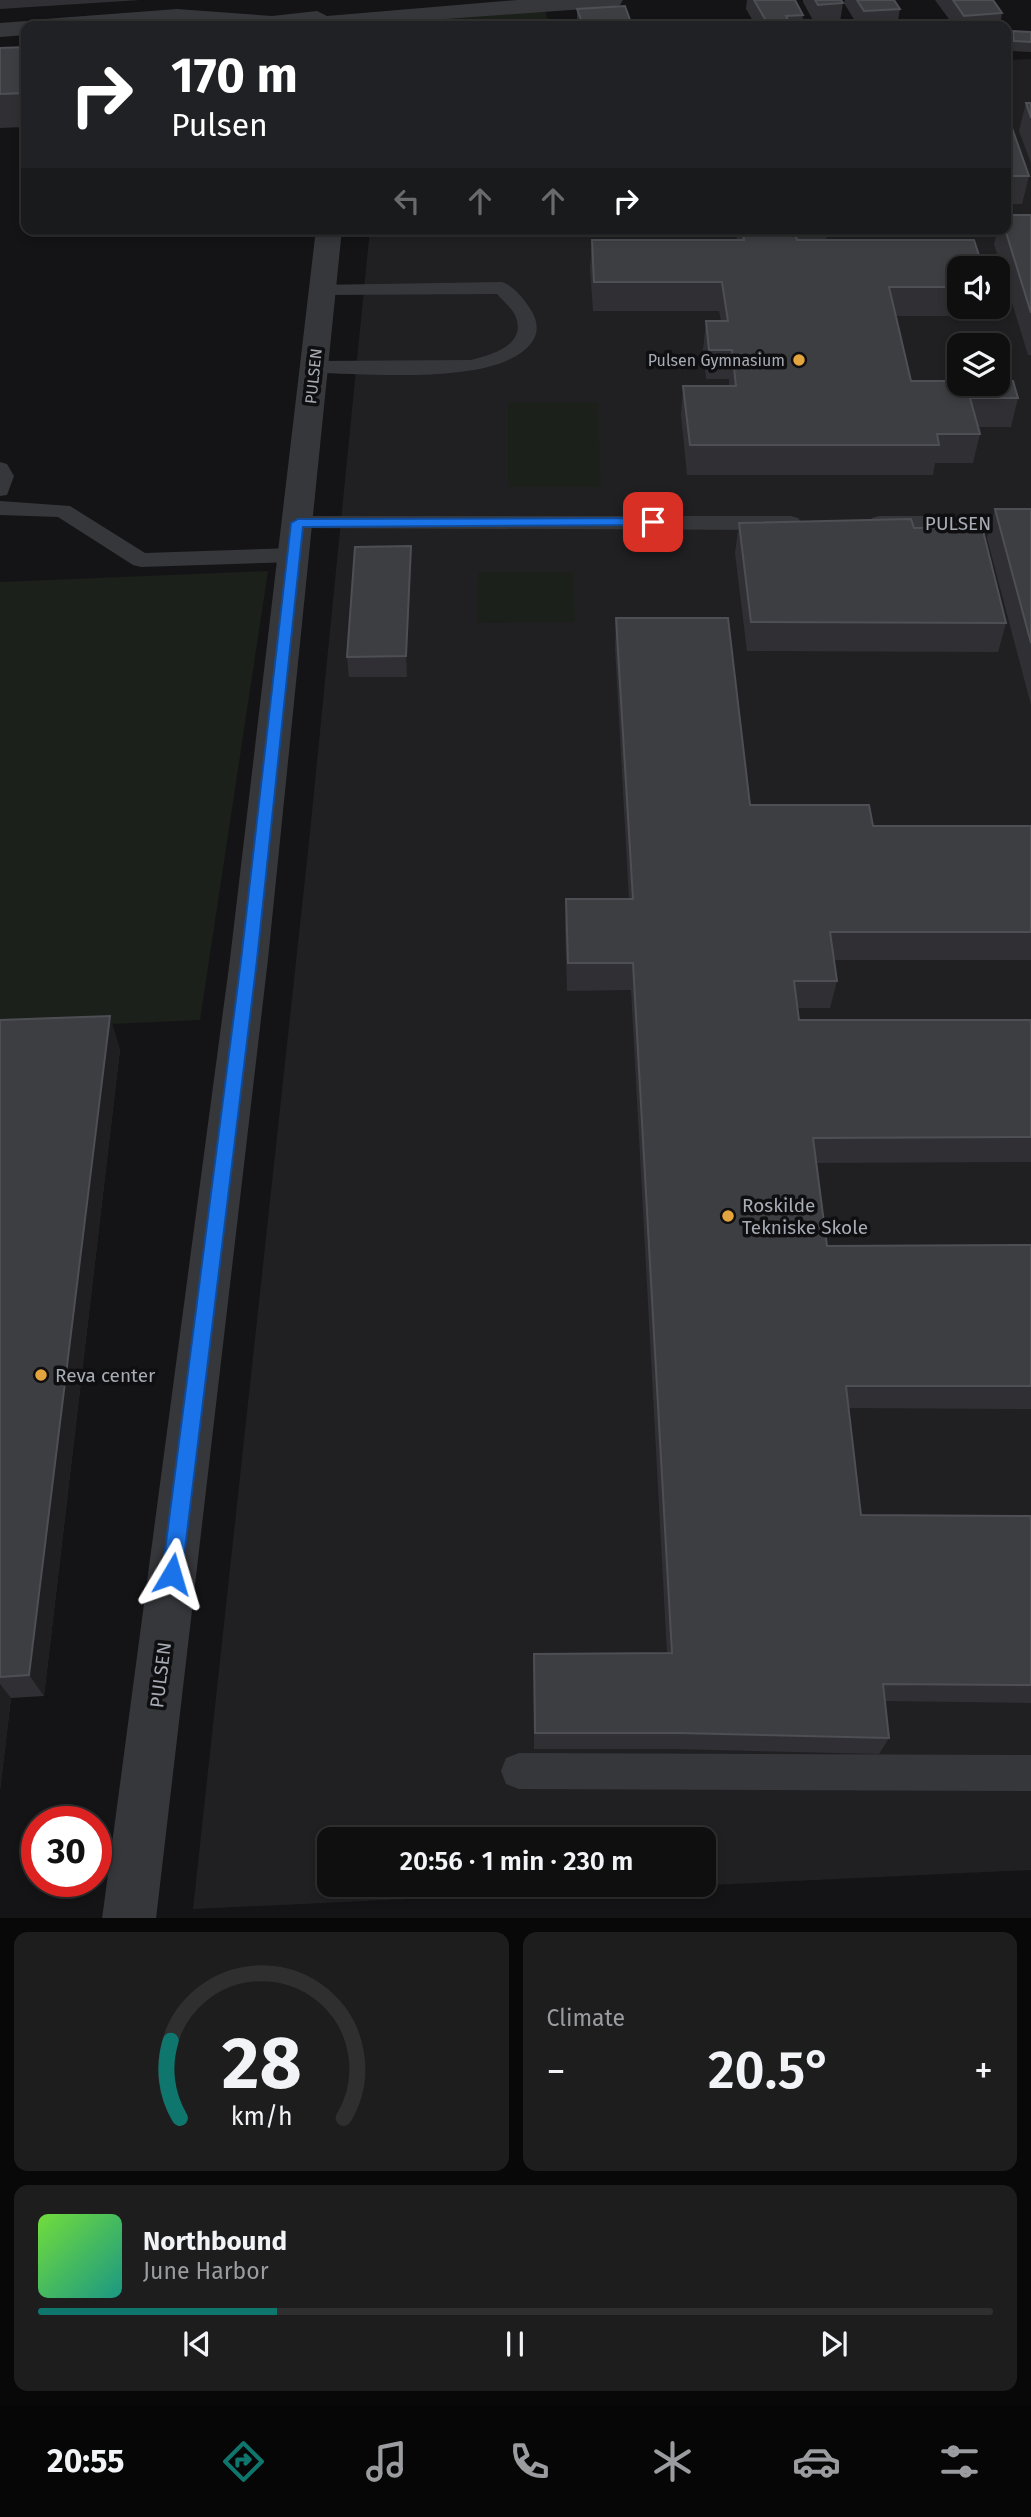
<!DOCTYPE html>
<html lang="en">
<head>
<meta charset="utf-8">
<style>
  :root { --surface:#0f0f10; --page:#1d1d1e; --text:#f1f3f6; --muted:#9b9c9f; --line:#2f2f30; --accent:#0f766e }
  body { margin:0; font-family:"Fira Sans",sans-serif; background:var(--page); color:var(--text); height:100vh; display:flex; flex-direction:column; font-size:26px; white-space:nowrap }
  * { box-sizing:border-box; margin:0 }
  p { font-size:23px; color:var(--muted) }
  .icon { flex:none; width:38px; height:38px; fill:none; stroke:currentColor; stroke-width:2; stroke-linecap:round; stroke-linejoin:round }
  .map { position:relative; height:1918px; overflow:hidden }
  .sheet { display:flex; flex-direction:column; gap:14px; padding:14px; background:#080809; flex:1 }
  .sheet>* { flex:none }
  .banner { position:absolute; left:21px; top:21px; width:990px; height:214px; border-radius:14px; box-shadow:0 4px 10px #0003,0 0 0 2px var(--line); background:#202124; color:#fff; overflow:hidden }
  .fabs { position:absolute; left:947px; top:256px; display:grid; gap:14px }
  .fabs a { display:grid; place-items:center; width:63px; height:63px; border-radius:14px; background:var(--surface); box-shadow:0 4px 10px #0003,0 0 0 2px var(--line); font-size:35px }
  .speed { position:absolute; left:21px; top:1806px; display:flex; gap:14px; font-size:35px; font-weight:700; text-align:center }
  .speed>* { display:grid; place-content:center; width:91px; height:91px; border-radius:50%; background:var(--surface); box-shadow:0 4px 10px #0003,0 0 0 2px var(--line); line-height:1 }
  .speed .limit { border:10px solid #d22; background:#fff; color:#111 }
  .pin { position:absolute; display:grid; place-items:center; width:60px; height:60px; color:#fff; margin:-30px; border-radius:14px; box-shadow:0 4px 10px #0006 }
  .me { position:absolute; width:77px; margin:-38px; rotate:7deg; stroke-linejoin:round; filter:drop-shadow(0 0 5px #0008) }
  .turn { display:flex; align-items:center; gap:24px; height:147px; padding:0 35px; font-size:32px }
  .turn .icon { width:91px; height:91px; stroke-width:2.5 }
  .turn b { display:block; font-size:49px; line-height:60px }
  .lanes { display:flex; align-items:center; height:66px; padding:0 35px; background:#0003; justify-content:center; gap:35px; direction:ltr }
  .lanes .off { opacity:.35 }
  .big { font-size:52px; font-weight:600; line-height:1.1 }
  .sheet .tile { flex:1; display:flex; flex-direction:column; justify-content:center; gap:10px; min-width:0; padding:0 24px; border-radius:14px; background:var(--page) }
  .sheet .dial { align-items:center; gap:0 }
  .dial svg { height:182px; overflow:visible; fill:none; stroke:var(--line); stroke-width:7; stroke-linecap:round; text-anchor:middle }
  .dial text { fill:var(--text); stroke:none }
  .song { display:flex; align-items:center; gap:21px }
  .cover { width:84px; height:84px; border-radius:10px; background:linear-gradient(135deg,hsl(100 70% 55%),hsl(170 70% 35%)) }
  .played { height:7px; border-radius:4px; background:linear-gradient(90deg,var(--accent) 25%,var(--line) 25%) }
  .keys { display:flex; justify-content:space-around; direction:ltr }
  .heat { display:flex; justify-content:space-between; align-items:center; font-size:38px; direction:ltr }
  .sheet .tiles { flex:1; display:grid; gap:14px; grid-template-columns:1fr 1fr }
  .tile:last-child { grid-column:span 2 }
  .trip { position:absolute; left:317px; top:1827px; width:399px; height:70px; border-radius:14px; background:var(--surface); box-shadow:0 4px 10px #0003,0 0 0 2px var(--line); font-weight:600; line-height:70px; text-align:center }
  .dock { display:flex; height:112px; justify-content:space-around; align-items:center; background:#060606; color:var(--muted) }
  .dock .icon { width:49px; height:49px }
  .dock .selected { color:var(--accent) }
  .dock b { font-size:32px; color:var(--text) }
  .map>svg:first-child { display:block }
  .built { fill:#202023; fill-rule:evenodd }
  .green { fill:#1b201b }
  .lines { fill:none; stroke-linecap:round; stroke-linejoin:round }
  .lane { fill:#36373b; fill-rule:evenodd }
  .street { fill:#36373b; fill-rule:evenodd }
  .wall { fill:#303034 }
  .shaded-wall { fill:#1f1f22 }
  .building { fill:#3d3e42; stroke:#4d4f54; stroke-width:2 }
  .route { fill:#1a73e8; stroke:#114b97; stroke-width:2 }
  .poi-dot { fill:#e4a43e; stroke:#0f0f11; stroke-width:2.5 }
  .labels { text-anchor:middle; stroke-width:7; stroke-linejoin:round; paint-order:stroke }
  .far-poi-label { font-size:16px; fill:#a7acb5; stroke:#0f0f11; text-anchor:end }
  .far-street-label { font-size:16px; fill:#a7acb5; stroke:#0f0f11 }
  .street-label { font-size:19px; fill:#a7acb5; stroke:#0f0f11 }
  .poi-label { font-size:19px; fill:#a7acb5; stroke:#0f0f11; text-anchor:start }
</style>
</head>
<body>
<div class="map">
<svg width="1031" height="1919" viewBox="0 0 1031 1919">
  <rect width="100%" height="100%" fill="#141416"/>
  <path class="built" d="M1031 59V1870L193 1909 309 842 370 229H1006V60ZM959 268H998V306H959ZM959 345H998V383H959ZM329 1839H704V1885H329Z"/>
  <g class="green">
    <path d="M544 8 550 26H381V22Z"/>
    <path d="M508 402H598L601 487H508Z"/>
    <path d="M268 571 200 1020 0 1029V582Z"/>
    <path d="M478 572H573L575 622 477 623Z"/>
  </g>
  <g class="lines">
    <g class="lane">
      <path d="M502 282C512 285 523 298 529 307 537 318 540 331 532 342 500 387 367 373 314 373L304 367 314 361 471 360C493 355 528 344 515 315 511 307 503 301 497 294L322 295 315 293 313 289 315 285Z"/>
      <path d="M0 462 7 464 14 476 7 495 0 496Z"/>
      <path d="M0 501 70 506 145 553 294 548 302 550 305 555 302 560 294 562 141 567 133 565 58 517 0 515Z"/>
      <path d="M297 516H791L798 518 802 523 798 528 791 530 290 528 286 523 290 518Z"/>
      <path d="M879 516H1031V530L872 528 868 523 872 518Z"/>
      <path d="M519 1753 1031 1755V1791L519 1789 506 1784 501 1771 506 1758Z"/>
    </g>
    <g class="street">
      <path d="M517 0H623L620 5 612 7 349 26H225L177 23 131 26H26V35L0 37V23L26 21 35 24 45 19 177 9 272 16 317 11 327 16Z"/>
      <path d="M316 229H342L268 959 156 1919H102L230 959Z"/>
    </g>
  </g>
  <g class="wall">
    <path d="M0 0H140L0 9Z"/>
    <path d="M747 0H795L803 15 802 26H756L746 9Z"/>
    <path d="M803 0H841L843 3 840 22 815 24 803 2Z"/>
    <path d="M845 0H894L900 9 897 26H856H858L844 3Z"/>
    <path d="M935 0H993L1002 13 1000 26H954Z"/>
    <path d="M577 9 630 20V26H577Z"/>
    <path d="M1013 31 1031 32V52L1012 51 1011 42Z"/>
    <path d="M26 47V127L0 128V48Z"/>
    <path d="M1026 103H1031V163L1019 131Z"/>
    <path d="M1006 111 1029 176 1022 204H1006Z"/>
    <path d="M1031 215V355H1028L994 244 998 229H1006Z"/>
    <path d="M735 229H828L826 240 959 268V306H984L982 316H896L911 381 1018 398 1011 427H978L980 434 973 463H935L933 475H687L681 415 683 386H729V379H706L703 350 706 321H721L719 311H593L590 269 592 240H737Z"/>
    <path d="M995 509H1031V705L987 538Z"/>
    <path d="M739 523 914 528 1006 623 998 652 747 651 735 553Z"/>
    <path d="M411 546 412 567 407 677H349L347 657Z"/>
    <path d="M616 618 750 805 873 826H1031V960H834L837 981 830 1008H797L799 1020H1031V1162L817 1163 827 1246 1031 1245V1409L848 1408 861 1515 1031 1516V1703L885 1701 889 1738 879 1754 675 1749H534V1654L667 1653 631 990 567 991 565 927 566 899H629L615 647Z"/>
    <path d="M0 1020 120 1049 44 1696 11 1698 0 1790Z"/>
  </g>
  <g class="shaded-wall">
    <path d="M630 20V26H582L583 25Z"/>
    <path d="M411 546 412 567 407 677 406 656Z"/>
    <path d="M110 1016 120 1049 44 1696 29 1675Z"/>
    <path d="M0 1684 11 1698 0 1790Z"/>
  </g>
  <g class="building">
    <path d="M754 0H795L803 15 786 16 791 26H769Z"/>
    <path d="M815 0H841L843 3 818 5Z"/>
    <path d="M857 0H894L900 9 864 11Z"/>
    <path d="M953 0H993L1002 13 964 16Z"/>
    <path d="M625 6 630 20 583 25 577 9Z"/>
    <path d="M876 25 877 26H856Z"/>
    <path d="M1013 31 1031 32V42L1014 41Z"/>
    <path d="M26 47V93L0 94V48Z"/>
    <path d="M1026 103H1031V118Z"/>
    <path d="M1006 111 1029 176H1006Z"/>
    <path d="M1006 215H1031V313L1005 229H1006Z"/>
    <path d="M742 229H794L797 240H974L983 268H959V287H889L911 381H959V383H998V381H1013L1018 398H970L980 434H937L939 445H690L683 386H736L732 350H709L706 321H728L722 282H594L592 240H744Z"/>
    <path d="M995 509H1031V643Z"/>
    <path d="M911 519 914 528 982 527 1006 623 751 622 739 523Z"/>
    <path d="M411 546 406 656 347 657 355 547Z"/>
    <path d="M616 618H728L750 805H869L873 826H1031V932H830L837 981H794L799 1020H1031V1137L813 1138 827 1246 1031 1245V1386H846L861 1515 1031 1516V1685L883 1684 889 1738 679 1733H535L534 1654 672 1653 633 963H568L566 899H633Z"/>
    <path d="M110 1016 29 1675 0 1677V1020Z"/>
  </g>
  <path class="route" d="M653 518 659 522 657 525 303 527 257 960 182 1574 179 1581 172 1584 165 1581 162 1574 241 960 291 523 298 519Z"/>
  <g class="poi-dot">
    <circle cx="799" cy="360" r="7"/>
    <circle cx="728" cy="1216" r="7"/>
    <circle cx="41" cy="1375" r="7"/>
  </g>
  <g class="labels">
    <g class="far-poi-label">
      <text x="785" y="366">Pulsen Gymnasium</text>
    </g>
    <g class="far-street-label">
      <text transform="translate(313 376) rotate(-84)" y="6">PULSEN</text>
    </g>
    <g class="street-label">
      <text x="958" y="530">PULSEN</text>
      <text transform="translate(160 1675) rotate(-83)" y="7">PULSEN</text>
    </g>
    <g class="poi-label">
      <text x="742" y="1212">Roskilde<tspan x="742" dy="22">Tekniske Skole</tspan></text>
      <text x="55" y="1382">Reva center</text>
    </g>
  </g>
</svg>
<div class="fabs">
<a><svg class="icon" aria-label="sound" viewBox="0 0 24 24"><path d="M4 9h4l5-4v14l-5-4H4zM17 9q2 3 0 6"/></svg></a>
<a><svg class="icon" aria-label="layers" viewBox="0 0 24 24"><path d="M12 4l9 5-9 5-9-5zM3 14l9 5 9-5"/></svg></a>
</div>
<div class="speed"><div class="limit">30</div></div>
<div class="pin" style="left:653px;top:522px;background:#d93025"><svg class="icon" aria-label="arrive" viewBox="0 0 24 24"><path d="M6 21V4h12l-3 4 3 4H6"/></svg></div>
<svg class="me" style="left:172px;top:1574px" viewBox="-20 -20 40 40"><path d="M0-17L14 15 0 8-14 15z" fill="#1a73e8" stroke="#fff" stroke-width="4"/></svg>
<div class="trip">20:56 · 1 min · 230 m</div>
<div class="banner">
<div class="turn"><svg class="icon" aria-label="right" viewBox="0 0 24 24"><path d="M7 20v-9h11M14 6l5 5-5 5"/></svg><div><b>170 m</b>Pulsen</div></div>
<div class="lanes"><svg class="icon off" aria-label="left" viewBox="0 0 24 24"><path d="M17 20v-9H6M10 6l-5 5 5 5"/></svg><svg class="icon off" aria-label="ahead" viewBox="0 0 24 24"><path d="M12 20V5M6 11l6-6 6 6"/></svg><svg class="icon off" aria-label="ahead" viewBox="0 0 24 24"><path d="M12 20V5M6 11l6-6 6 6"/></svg><svg class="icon" aria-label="right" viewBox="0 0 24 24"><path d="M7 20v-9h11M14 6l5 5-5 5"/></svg></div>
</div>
</div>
<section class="sheet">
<div class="tiles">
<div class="tile dial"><svg viewBox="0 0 100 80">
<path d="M14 69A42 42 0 1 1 86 69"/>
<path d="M14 69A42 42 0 0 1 10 35" stroke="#0f766e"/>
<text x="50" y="56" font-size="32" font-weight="700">28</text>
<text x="50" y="72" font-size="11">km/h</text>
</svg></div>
<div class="tile"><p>Climate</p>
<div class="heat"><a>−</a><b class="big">20.5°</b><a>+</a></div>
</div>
<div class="tile">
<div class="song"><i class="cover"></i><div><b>Northbound</b><p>June Harbor</p></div></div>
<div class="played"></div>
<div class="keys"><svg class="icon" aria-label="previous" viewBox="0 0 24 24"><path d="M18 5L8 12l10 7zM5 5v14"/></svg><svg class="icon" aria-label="pause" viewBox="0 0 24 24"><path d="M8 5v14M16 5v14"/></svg><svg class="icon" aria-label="next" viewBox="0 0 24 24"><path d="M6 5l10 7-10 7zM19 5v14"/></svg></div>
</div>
</div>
</section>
<nav class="dock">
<b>20:55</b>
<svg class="icon selected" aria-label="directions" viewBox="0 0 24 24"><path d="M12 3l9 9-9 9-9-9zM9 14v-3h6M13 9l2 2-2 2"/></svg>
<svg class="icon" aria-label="music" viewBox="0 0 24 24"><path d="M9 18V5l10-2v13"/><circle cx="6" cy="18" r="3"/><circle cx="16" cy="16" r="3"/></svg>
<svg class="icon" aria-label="phone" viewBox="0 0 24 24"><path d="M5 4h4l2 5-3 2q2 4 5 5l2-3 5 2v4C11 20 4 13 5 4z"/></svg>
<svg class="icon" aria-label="climate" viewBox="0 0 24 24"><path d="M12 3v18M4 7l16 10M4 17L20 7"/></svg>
<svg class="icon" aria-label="car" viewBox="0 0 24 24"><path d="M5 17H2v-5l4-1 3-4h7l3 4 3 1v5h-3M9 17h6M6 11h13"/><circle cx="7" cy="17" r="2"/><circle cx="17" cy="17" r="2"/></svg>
<svg class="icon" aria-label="filters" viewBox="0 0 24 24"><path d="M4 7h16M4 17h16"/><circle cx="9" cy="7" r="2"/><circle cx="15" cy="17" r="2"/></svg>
</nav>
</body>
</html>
